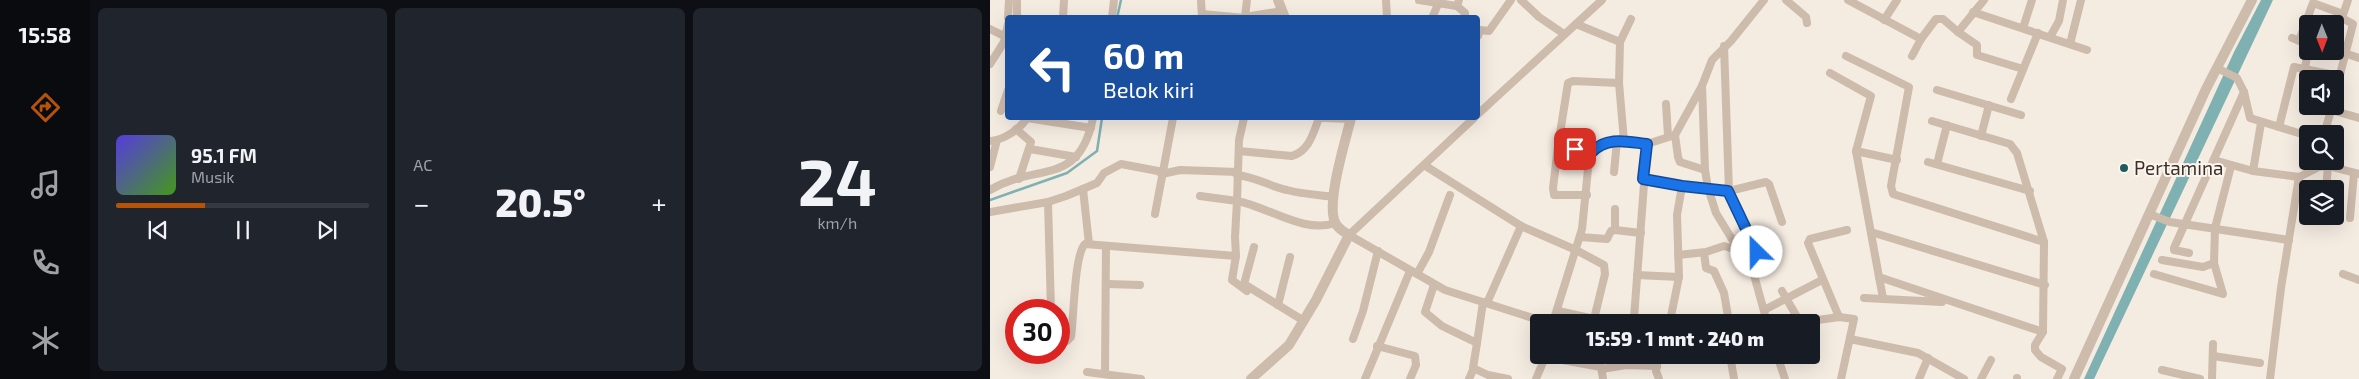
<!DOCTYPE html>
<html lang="id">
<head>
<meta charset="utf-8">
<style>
  :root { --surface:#171b24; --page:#20242c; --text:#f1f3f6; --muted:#9ea1a6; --line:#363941; --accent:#b45309 }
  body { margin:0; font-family:"Exo 2",sans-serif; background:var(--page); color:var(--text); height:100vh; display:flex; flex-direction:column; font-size:19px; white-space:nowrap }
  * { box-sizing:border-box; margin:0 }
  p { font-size:16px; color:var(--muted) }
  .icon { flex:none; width:28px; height:28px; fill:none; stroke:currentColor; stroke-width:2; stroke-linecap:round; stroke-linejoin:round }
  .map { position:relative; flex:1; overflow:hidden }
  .drawer { display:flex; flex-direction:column; gap:8px; padding:8px; background:#0d0f14; width:900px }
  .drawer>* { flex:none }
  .top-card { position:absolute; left:15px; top:15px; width:475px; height:105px; border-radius:5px; box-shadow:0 5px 20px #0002; background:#1a4fa0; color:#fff; overflow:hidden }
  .needle { width:32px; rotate:179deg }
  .tools { position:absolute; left:1309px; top:15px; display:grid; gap:10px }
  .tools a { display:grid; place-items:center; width:45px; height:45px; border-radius:5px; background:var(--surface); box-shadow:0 5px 20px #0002; font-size:25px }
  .speed { position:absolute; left:15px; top:299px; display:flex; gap:10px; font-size:25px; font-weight:700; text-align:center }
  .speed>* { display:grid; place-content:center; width:65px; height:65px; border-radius:50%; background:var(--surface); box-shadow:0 5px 20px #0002; line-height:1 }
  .speed .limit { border:8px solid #d22; background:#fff; color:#111 }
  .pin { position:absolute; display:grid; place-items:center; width:42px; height:42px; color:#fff; margin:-21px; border-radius:10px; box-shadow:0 2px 8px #0006 }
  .me { position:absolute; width:55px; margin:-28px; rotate:337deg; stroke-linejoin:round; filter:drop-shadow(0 0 4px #0008) }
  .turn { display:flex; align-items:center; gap:18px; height:105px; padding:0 15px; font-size:22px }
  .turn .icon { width:65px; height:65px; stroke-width:2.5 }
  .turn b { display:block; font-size:35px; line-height:42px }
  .big { font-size:38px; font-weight:800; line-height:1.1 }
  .drawer .tile { flex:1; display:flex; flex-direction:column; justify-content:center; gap:8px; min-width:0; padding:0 18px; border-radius:8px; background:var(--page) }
  .drawer .dial { align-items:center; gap:0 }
  .dial b { font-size:65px; line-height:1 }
  .song { display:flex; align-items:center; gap:15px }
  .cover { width:60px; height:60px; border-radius:8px; background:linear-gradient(135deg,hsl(250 70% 55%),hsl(100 70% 35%)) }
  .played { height:5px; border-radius:2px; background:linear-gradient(90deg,var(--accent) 35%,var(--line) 35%) }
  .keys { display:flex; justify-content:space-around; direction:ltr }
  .heat { display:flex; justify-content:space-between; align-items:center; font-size:28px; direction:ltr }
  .drawer .tiles { flex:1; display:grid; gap:8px; grid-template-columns:repeat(3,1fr) }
  .trip { position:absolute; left:540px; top:314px; width:290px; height:50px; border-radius:5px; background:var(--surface); box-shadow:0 5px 20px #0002; font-weight:800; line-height:50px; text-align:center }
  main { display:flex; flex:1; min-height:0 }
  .dock { display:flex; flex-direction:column; width:90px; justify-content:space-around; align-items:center; background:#090b0e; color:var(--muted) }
  .dock .icon { width:35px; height:35px }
  .dock .active { color:var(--accent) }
  .dock b { font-size:22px; color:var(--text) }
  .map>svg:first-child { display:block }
  .water { fill:#7fb0b2 }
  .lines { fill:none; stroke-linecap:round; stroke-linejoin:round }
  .stream { stroke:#7fb0b2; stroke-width:2.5 }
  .minor { stroke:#cdbbac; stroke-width:8 }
  .tertiary { stroke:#cdbbac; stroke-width:10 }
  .route-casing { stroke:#114b97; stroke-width:12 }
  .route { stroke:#1a73e8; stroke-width:9 }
  .poi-dot { fill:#1f5a5e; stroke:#fbf5ee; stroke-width:2 }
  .labels { text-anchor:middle; stroke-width:4; stroke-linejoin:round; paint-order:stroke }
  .poi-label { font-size:19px; fill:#3b302b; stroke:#fbf5ee; text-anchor:start }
</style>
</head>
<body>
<main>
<nav class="dock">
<b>15:58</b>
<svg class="icon active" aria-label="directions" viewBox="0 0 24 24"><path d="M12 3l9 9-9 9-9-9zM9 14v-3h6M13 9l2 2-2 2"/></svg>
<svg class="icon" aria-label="music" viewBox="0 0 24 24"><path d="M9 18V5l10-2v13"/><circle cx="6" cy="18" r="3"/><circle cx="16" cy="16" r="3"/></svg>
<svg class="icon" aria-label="phone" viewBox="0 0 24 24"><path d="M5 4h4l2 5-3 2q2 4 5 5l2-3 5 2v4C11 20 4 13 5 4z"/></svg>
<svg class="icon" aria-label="climate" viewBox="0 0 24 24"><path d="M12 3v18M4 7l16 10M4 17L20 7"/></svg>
</nav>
<section class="drawer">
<div class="tiles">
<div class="tile">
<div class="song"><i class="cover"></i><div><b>95.1 FM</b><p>Musik</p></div></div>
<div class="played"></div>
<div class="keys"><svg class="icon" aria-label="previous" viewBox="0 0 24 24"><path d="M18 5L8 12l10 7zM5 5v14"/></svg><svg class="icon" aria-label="pause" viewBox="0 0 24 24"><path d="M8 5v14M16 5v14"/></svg><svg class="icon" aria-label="next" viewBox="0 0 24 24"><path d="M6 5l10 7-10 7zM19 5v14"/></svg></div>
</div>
<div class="tile"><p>AC</p>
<div class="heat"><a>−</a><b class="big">20.5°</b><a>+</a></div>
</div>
<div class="tile dial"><b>24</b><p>km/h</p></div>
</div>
</section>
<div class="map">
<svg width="1369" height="379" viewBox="0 0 1369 379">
  <rect width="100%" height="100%" fill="#f4ebe1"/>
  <path class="water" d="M1271 0H1283L1104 379H1094L1244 52Z"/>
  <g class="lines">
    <g class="stream">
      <path d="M127 18 131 0"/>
      <path d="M0 200 77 173 107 151 112 118"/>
    </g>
    <g class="minor">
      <path d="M27 0V18"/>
      <path d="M211 0 212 18"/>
      <path d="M257 0 255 17 292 11"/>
      <path d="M396 0 397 18"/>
      <path d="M429 0 467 6"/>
      <path d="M469 0 467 6 475 13V18"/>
      <path d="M531 0 549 17 574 34"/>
      <path d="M796 0 816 17 817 23"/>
      <path d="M858 0 931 39 946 19H953L968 32 994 0"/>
      <path d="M983 12 1097 50"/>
      <path d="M212 14 255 18"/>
      <path d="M18 18 19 0"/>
      <path d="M73 18 74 0"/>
      <path d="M122 18 124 0"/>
      <path d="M442 18 449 2"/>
      <path d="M894 20 907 0"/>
      <path d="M586 24 630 42"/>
      <path d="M1033 28 1042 0"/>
      <path d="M0 29 18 38"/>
      <path d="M968 32 987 45V55L1033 69"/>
      <path d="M488 36 490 30 499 31 521 0"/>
      <path d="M1060 37 1069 21 1073 0"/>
      <path d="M1302 38 1318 44"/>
      <path d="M1309 41 1323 3 1353 14"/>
      <path d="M1080 44 1091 0"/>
      <path d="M734 46 739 191 768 251 765 254 756 258"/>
      <path d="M1345 50 1369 58"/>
      <path d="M856 56 919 87 901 186 903 194 1054 242"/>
      <path d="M922 56 931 39"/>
      <path d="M0 64 14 42 18 24"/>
      <path d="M1227 68 1247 78 1254 92 1260 118 1318 136"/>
      <path d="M1315 68 1318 51"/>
      <path d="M840 73 881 96 866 151 889 277 1053 332"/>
      <path d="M712 86 715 170 718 188 726 213 764 275 777 322"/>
      <path d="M947 90 1031 115"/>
      <path d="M1345 94 1363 24 1352 18 1358 0"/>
      <path d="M1021 99 1048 33"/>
      <path d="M676 104 678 136"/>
      <path d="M1341 110 1369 118"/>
      <path d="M11 111 18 90"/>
      <path d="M488 114 612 0"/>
      <path d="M37 118 101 128"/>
      <path d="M254 118 249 140 247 201C279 207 314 234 345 223"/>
      <path d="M333 118 361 119"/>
      <path d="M484 118 359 235 455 290 555 322"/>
      <path d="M942 121 1020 144 1027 153 1054 242 1053 332 1045 345V350L1051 357 1072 369 1067 379"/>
      <path d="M1289 127 1304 67 1350 76"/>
      <path d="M26 129 41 142 29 179"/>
      <path d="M1334 134 1342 107"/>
      <path d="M685 135 688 157 690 162 715 170"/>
      <path d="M991 136 999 105"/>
      <path d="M0 141C14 140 30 129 37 118"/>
      <path d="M634 141 629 83 630 42 641 19"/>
      <path d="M568 146 563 188 564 195H597"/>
      <path d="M40 149 86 157"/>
      <path d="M249 151 302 156C320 150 323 133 329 118"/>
      <path d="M866 151 907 160"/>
      <path d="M602 152 568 146 578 83 583 81 629 83"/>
      <path d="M1224 160 1263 171 1309 177 1329 167 1338 166 1369 174"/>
      <path d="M938 162 1040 191"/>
      <path d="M947 164 957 125"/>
      <path d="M434 165 531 226 586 250 614 265 615 274 604 319"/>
      <path d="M0 167 7 140"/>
      <path d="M1263 171 1271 123"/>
      <path d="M624 172 627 141"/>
      <path d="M247 175C266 177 279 186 297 190 312 194 329 195 344 197"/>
      <path d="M653 179 692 186 739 191 776 182 779 184 792 222"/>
      <path d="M93 189 99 244"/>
      <path d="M1336 189 1338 166"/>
      <path d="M0 190C46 162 89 188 103 118"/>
      <path d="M58 202 61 310"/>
      <path d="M625 209V230L651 233"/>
      <path d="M0 212 58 202 76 196 107 183 114 173 131 164 168 171 172 174 190 170 248 172"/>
      <path d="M165 214 183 118"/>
      <path d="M1159 214 1180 222 1299 240"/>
      <path d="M1360 218 1364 173"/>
      <path d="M1332 220 1333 216"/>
      <path d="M881 232 1055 285"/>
      <path d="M590 237 617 239 621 231 625 230"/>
      <path d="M264 247 254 284 314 321"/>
      <path d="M714 253 716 268 724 271 734 293 739 322"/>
      <path d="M1199 253 1184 250V248L1254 92"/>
      <path d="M688 255 716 252 734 246 750 251"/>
      <path d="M246 256 242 280 257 291"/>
      <path d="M1172 260 1213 267 1224 263"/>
      <path d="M427 274 439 252 460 195"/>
      <path d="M1164 274 1233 294 1224 263 1225 228 1241 166"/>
      <path d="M1353 274 1369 280"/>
      <path d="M647 275 689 277"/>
      <path d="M889 277 893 298"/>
      <path d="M117 284 150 285"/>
      <path d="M444 285 435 312 452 326 487 343 483 368 498 375 518 379"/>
      <path d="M792 291 810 322"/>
      <path d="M874 298 952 302"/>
      <path d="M497 303 531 226"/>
      <path d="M288 305 300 257"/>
      <path d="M774 310 832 280"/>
      <path d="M568 311 609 320 644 318 685 322"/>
      <path d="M849 317 818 243 820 239 857 230"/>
      <path d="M644 318 657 144"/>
      <path d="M680 321 689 277 687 215 692 186"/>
      <path d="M563 322 592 229 598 169 602 152 611 143 634 141 657 144 685 135 712 86 722 60 741 41 774 0"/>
      <path d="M814 322 849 317 864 319 851 379"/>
      <path d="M363 339 373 311 388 251"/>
      <path d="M860 339 928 353 974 379"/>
      <path d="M69 341H77L81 337C84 318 84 255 95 244L246 256 245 237 247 201 210 196"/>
      <path d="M487 343 493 302"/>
      <path d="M387 346 425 356 426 365 420 379"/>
      <path d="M669 355 666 371 669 379"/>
      <path d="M740 355 744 379"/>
      <path d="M787 355 795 379"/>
      <path d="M1223 356 1270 363"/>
      <path d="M556 357 611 367 613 379"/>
      <path d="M612 369 636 365 667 366"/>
      <path d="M1172 370 1210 379"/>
      <path d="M97 372 151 379"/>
      <path d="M115 373 116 246"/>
      <path d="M375 379 420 271"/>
      <path d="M479 379 484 368"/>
      <path d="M546 379 556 355"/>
      <path d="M929 379 938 358"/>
      <path d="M991 379 1001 360"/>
      <path d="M1027 379V378"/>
      <path d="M1222 379 1223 344"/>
      <path d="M1280 379 1291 288 1309 177"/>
    </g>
    <g class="tertiary">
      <path d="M288 0 295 18"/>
      <path d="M261 379 299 345 326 300 359 235C353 231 347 228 345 222 336 202 356 139 361 118"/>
      <path d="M1084 379 1216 89 1262 0"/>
    </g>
  </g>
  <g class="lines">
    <g class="route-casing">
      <path id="route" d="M585 149 602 152C617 136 638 142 657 144L653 179 692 186 738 191 767 252"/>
    </g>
    <use href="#route" class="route"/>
  </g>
  <circle class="poi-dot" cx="1134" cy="168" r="5"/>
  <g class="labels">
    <g class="poi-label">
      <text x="1144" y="175">Pertamina</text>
    </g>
  </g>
</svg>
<div class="tools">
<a><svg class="needle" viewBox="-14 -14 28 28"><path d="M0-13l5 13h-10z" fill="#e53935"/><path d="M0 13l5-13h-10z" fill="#9ea1a6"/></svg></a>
<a><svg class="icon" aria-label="sound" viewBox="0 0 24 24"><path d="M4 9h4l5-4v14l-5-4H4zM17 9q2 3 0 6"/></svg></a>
<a><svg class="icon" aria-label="search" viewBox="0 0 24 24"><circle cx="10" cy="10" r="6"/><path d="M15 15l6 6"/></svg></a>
<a><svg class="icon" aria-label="layers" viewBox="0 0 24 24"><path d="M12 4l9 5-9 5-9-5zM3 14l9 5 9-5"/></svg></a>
</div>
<div class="speed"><div class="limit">30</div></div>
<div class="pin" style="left:585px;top:149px;background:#d93025"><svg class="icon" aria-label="arrive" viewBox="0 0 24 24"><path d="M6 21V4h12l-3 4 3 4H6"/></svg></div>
<svg class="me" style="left:767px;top:252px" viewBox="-20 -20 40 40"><circle r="19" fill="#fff"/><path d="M0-13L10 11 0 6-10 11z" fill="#1a73e8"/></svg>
<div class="trip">15:59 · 1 mnt · 240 m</div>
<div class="top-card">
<div class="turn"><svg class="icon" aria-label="left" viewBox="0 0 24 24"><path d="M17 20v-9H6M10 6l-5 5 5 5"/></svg><div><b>60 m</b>Belok kiri</div></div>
</div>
</div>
</main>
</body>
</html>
